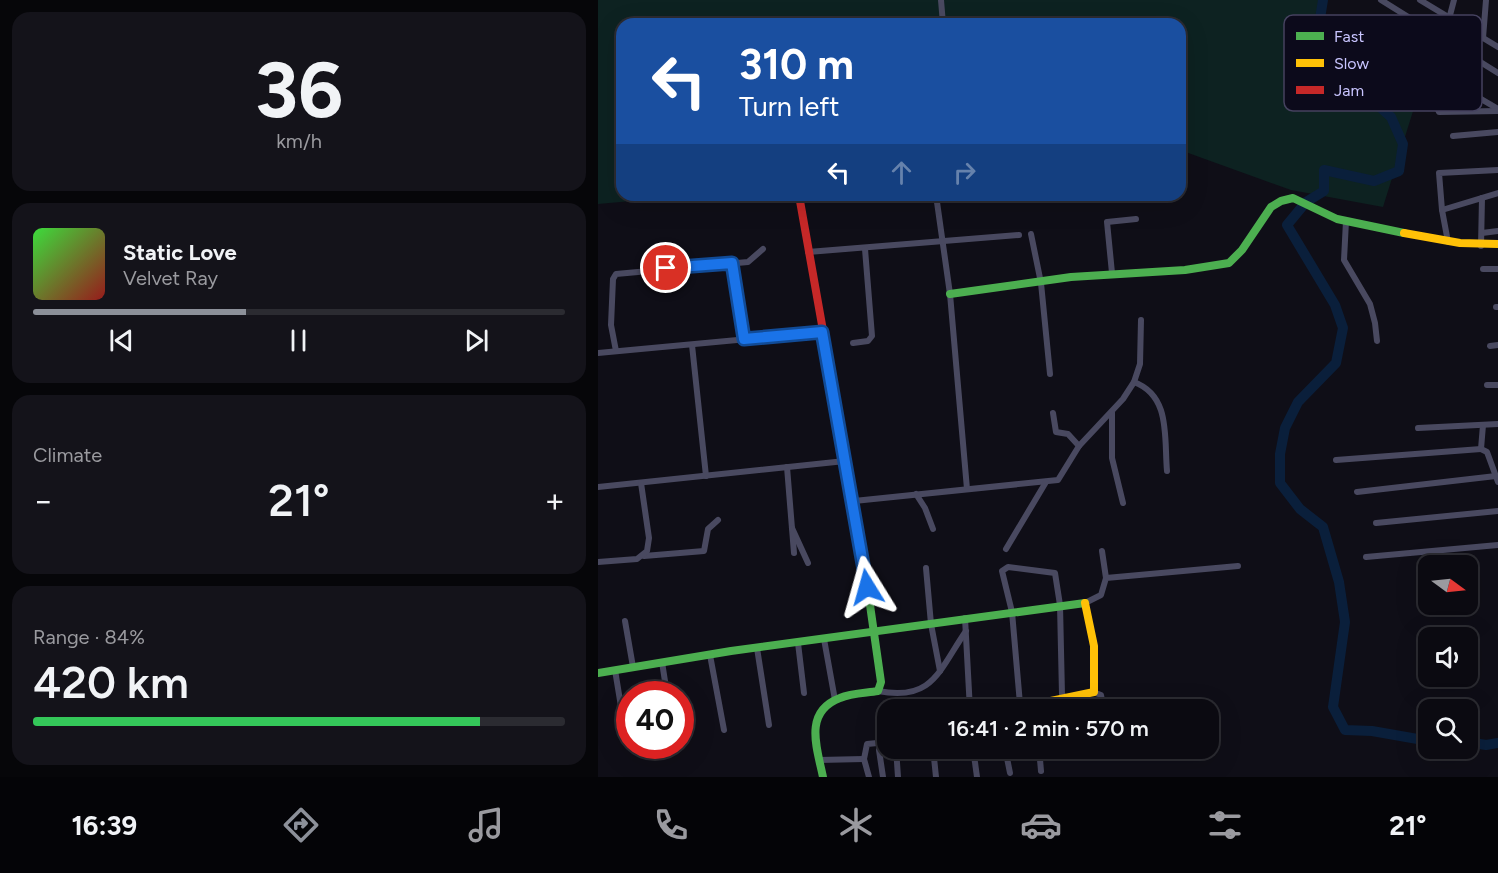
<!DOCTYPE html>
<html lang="en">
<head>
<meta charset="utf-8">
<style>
  :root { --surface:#0b0a11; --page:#14131a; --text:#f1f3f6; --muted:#9a9a9f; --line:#2b2b31; --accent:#8c9099 }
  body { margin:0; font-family:Figtree,sans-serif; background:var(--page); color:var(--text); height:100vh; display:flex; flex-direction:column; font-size:22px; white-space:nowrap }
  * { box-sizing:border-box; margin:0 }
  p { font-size:20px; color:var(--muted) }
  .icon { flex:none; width:33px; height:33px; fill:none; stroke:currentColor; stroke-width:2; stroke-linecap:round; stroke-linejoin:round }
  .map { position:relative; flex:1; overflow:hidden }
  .details { display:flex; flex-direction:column; gap:12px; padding:12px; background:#060609; width:598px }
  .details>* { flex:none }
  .banner { position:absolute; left:18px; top:18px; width:570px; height:183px; border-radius:18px; box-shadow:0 6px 24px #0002,0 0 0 2px var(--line); background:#1a4fa0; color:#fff; overflow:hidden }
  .needle { width:39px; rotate:105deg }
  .tools { position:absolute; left:820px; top:555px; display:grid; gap:12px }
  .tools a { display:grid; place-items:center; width:60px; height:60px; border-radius:12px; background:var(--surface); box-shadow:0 6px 24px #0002,0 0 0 2px var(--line); font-size:30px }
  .speed { position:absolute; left:18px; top:681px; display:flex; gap:12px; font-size:30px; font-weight:700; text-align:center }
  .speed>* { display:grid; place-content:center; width:78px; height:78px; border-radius:50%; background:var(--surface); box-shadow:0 6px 24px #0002,0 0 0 2px var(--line); line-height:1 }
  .speed .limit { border:9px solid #d22; background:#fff; color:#111 }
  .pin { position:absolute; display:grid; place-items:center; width:51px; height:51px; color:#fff; margin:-26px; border:3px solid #fff; border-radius:50%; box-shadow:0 2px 6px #0007 }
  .me { position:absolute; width:66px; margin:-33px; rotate:352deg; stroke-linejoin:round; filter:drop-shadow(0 0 4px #0008) }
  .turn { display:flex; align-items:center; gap:21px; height:126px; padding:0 24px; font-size:27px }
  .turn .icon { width:78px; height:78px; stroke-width:2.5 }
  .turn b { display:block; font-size:42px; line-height:51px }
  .lanes { display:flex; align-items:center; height:57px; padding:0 24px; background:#0003; justify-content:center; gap:30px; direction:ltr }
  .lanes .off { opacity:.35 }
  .big { font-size:45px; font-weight:600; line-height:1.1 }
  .details .card { flex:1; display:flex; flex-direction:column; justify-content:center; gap:9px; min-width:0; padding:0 21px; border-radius:18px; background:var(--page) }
  .details .dial { align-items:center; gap:0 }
  .dial b { font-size:78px; line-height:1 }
  .song { display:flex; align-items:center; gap:18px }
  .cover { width:72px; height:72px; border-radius:9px; background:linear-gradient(135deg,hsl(120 70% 55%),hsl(0 70% 35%)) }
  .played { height:6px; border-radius:3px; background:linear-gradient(90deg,var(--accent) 40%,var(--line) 40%) }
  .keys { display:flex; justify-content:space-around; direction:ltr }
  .heat { display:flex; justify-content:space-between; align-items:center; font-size:33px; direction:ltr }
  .charge { height:9px; border-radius:4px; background:linear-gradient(90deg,#34c759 84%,var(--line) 0) }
  .trip { position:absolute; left:279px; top:699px; width:342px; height:60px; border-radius:18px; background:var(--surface); box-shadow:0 6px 24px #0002,0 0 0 2px var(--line); font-weight:600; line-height:60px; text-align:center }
  .tab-bar { display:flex; height:96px; justify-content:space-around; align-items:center; background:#040407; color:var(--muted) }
  .tab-bar .icon { width:42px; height:42px }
  .tab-bar .selected { color:var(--accent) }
  .tab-bar b { font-size:27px; color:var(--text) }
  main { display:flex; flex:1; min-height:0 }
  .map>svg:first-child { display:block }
  .green { fill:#0d2221 }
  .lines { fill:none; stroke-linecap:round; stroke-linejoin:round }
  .river { stroke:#0a1f3b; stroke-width:10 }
  .street { stroke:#494960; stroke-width:6 }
  .fast { stroke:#4caf50; stroke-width:8 }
  .slow { stroke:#ffc107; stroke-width:8 }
  .jam { stroke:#c62828; stroke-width:8 }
  .route-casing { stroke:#114b97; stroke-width:15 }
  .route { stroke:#1a73e8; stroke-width:10 }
  .key { fill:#0c0a1b; stroke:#45425f; stroke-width:1.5 }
  .key-label { font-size:16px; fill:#c9c5ff }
</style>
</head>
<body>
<main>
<section class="details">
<div class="card dial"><b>36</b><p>km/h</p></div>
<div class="card">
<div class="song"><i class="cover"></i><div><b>Static Love</b><p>Velvet Ray</p></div></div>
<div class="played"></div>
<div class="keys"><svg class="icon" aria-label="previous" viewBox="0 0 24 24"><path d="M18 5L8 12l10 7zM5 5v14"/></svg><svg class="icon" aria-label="pause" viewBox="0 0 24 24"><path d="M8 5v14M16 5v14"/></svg><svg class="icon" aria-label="next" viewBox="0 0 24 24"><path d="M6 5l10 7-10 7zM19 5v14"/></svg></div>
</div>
<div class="card"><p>Climate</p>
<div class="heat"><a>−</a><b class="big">21°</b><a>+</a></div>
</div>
<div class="card"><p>Range · 84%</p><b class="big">420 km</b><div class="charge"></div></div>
</section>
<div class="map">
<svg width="900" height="777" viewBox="0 0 900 777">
  <rect width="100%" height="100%" fill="#0f0e17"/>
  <path class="green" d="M0 0H726L720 47 779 94 816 108 785 207 693 190 582 150V24H24V195H100L0 204Z"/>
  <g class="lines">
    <g class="river">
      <path d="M725 0 720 31 728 58 793 117 805 144 801 171 776 181 726 170V191L708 202 689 225 737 305 745 328 738 363 700 402 687 428 682 454V483L702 509 725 527 741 582 747 622 735 707 747 730 774 731 831 741"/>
      <path d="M870 742 888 745 900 743"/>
    </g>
    <g class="street">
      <path d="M343 0 345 24"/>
      <path d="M783 0 900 73"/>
      <path d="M822 0 900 47"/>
      <path d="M851 19 856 0"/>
      <path d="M757 25 900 109"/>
      <path d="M885 38 888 0"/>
      <path d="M755 51 821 92 834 96 841 112 900 111"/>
      <path d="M806 81 809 55"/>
      <path d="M855 136 900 132"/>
      <path d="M338 195 352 294 369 489"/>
      <path d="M844 210 900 193"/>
      <path d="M748 221 746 260 772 304 777 323 779 341"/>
      <path d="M884 233 900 231"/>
      <path d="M433 234 443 283 452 374"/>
      <path d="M850 242 844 210 841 173 900 170"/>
      <path d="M883 246 884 198"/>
      <path d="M210 252 421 235"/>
      <path d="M134 263 146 339"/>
      <path d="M885 269H900"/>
      <path d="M514 273 509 222 538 219"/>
      <path d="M898 307H900"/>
      <path d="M255 343 270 341 274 336 267 249"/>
      <path d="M94 345 108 476"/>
      <path d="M892 346 900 345"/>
      <path d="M18 351 13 325 15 279 18 274 150 262 165 249"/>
      <path d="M0 353 224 332"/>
      <path d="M536 382C573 396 566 437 569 471"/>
      <path d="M889 385H900"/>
      <path d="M514 412V458L525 503"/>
      <path d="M455 413 458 432 470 434 481 446"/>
      <path d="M885 425 883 449 889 452 900 482"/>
      <path d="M820 428 900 424"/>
      <path d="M738 460 883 449"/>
      <path d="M189 467 196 553"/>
      <path d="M0 487 247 461"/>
      <path d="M759 492 898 476"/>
      <path d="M318 494 327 508 335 529"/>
      <path d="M256 501 460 480 481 446 525 399 536 382 542 364 543 320"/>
      <path d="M778 523 900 511"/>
      <path d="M194 528 210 563"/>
      <path d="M408 549 448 482"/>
      <path d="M504 551 508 578"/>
      <path d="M46 556 106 551 110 529 120 520"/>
      <path d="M768 557 900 545"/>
      <path d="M0 562 39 559 49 551 51 538 43 483"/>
      <path d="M328 568 333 624 342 671"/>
      <path d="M487 603 503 595 508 578 640 566"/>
      <path d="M367 618 372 710"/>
      <path d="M27 621 35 667"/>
      <path d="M226 639 237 700"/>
      <path d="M200 643 206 693"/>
      <path d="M159 648 171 725"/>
      <path d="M112 655 126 730"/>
      <path d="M64 662 69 694"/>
      <path d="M17 670 29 743"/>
      <path d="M280 691C335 702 341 670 368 631"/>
      <path d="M495 692 503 695 506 710"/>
      <path d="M422 704 414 612 404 571 410 567 457 573 462 605 464 695 469 698"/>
      <path d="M283 742 281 750 285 777"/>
      <path d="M298 748 300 777"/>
      <path d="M335 748 338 777"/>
      <path d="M375 748 379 777"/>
      <path d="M407 748 412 773"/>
      <path d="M441 748 443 771"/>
      <path d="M221 760 266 759"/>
      <path d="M271 777 266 759 269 744 290 742"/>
    </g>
    <g class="fast">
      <path d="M352 294 473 277 587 270 631 263 644 250 673 207 683 201 695 198 739 219 806 233"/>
      <path d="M0 673 133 651 487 603"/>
      <path d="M225 777C219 748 205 712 242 698 253 693 268 693 280 691L283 682 263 542 240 415"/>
    </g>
    <g class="slow">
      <path d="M806 233 862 243 900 244"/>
      <path d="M386 710 448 702 496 692V646L487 603"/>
    </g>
    <path class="jam" d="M204 195 202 201 240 415"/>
  </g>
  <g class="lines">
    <g class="route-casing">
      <path id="route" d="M68 268 134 263 146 339 224 332 269 587"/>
    </g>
    <use href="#route" class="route"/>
  </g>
  <rect x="686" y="15" width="198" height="96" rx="9" class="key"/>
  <rect x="698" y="32" width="28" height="8" fill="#4caf50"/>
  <rect x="698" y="59" width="28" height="8" fill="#ffc107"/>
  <rect x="698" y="86" width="28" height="8" fill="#c62828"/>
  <g class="key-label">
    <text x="736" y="42">Fast</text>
    <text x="736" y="69">Slow</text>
    <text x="736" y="96">Jam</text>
  </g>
</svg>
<div class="tools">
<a><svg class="needle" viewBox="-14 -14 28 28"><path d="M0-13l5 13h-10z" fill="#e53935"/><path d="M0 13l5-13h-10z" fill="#9a9a9f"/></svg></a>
<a><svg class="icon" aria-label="sound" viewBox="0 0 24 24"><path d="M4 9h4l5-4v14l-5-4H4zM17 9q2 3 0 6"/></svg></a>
<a><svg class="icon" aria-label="search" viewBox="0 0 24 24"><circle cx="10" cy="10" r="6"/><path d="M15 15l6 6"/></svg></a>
</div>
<div class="speed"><div class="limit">40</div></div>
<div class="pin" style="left:68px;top:268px;background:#d93025"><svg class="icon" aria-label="arrive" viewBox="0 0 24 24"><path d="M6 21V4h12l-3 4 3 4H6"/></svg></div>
<svg class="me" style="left:269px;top:587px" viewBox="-20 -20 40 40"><path d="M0-17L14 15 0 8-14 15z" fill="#1a73e8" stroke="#fff" stroke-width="4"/></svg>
<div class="trip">16:41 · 2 min · 570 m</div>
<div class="banner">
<div class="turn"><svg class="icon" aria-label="left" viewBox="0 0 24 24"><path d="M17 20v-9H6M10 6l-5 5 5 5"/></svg><div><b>310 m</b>Turn left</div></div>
<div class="lanes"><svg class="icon" aria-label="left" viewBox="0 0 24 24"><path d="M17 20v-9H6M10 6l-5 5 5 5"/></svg><svg class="icon off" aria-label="ahead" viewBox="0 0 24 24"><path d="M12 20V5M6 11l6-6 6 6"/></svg><svg class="icon off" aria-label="right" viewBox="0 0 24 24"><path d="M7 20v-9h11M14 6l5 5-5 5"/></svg></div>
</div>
</div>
</main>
<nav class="tab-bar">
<b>16:39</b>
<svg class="icon selected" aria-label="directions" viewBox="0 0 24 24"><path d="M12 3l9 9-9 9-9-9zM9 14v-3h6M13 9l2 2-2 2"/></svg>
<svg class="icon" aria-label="music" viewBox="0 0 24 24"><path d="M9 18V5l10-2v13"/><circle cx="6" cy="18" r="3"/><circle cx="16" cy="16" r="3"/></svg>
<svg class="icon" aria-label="phone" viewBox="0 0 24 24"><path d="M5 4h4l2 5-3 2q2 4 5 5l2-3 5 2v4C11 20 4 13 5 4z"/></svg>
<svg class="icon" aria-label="climate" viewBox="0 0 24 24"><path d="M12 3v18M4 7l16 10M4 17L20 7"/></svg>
<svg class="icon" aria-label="car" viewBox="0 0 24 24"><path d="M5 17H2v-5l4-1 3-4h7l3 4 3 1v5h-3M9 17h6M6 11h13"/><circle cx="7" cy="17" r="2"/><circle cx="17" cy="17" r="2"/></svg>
<svg class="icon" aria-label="filters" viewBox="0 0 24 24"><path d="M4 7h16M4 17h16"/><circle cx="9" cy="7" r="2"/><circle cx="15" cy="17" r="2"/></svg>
<b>21°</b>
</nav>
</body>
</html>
